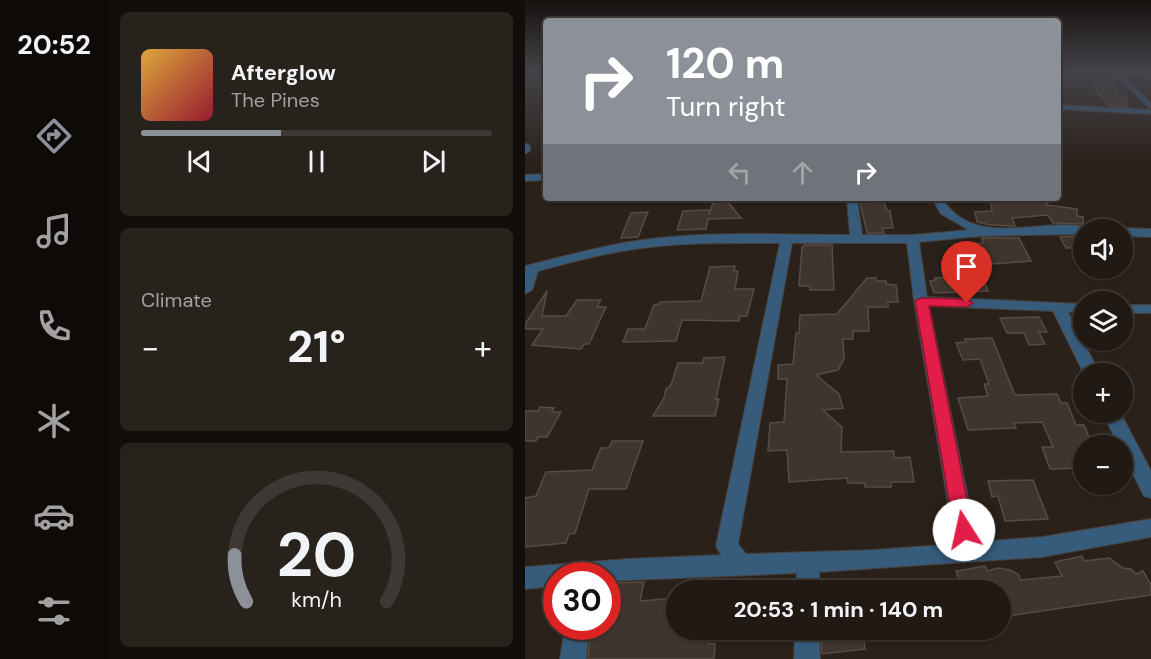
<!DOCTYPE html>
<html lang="en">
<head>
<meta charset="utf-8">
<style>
  :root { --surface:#201914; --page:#28221d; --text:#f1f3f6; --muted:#a2a0a0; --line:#3d3834; --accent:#8c9099 }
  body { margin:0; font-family:"DM Sans",sans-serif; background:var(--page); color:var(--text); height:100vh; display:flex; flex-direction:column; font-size:22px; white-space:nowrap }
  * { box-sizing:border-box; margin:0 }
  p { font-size:20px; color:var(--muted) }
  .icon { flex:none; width:33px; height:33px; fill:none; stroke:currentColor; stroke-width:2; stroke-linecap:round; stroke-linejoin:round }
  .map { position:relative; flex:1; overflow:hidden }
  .drawer { display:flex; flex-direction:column; gap:12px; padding:12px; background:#120e0b; width:417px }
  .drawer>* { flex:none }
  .hud { position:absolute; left:18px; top:18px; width:518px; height:183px; border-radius:6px; box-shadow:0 2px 4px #0004,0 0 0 2px var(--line); background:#8c9099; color:#fff; overflow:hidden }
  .buttons { position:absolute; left:548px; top:219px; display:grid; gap:12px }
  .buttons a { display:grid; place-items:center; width:60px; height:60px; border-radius:50%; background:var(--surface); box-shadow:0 2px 4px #0004,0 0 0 2px var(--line); font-size:30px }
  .speed { position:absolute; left:18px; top:562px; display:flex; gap:12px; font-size:30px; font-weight:700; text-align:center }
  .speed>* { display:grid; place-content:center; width:78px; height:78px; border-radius:50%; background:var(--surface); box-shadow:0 2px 4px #0004,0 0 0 2px var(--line); line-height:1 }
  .speed .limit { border:9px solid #d22; background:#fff; color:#111 }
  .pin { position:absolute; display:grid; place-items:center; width:51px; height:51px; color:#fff; margin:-62px -26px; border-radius:50% 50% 50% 0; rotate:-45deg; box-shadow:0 0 6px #0007 }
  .pin .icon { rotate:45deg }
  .me { position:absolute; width:66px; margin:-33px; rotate:350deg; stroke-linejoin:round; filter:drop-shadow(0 0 4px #0008) }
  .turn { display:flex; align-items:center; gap:21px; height:126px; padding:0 24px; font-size:27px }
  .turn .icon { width:78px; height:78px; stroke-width:2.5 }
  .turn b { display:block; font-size:42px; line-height:51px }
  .lanes { display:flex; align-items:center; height:57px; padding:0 24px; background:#0003; justify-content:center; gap:30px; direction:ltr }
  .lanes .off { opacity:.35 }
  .big { font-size:45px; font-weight:700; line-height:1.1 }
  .drawer .card { flex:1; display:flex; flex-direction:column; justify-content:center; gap:9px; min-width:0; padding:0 21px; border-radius:9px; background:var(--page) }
  .drawer .dial { align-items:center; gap:0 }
  .dial svg { height:156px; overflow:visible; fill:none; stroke:var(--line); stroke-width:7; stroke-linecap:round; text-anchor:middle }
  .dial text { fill:var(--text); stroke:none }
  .song { display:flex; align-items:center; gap:18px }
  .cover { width:72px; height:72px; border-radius:9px; background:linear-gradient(135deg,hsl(40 70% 55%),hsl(350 70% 35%)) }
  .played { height:6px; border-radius:3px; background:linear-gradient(90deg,var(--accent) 40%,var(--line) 40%) }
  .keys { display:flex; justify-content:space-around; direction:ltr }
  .heat { display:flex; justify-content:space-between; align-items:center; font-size:33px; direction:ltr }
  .trip { position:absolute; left:141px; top:580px; width:345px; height:60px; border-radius:30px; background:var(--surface); box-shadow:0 2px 4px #0004,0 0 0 2px var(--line); font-weight:700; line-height:60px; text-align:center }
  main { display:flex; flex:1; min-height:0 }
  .menu { display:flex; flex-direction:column; width:108px; justify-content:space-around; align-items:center; background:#0d0a08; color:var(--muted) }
  .menu .icon { width:42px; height:42px }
  .menu .selected { color:var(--accent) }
  .menu b { font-size:27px; color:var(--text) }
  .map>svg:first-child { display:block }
  .building { fill:#40352e; stroke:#574c44; stroke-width:1.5 }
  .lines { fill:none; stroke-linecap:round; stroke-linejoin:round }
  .minor-casing { stroke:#483f39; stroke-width:2 }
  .minor { fill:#365b7b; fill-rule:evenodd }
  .route { fill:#e11d48; stroke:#92132f; stroke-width:1.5 }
</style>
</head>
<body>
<main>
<nav class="menu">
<b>20:52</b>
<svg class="icon selected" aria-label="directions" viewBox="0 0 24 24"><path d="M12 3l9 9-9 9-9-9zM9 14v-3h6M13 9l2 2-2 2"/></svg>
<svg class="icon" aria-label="music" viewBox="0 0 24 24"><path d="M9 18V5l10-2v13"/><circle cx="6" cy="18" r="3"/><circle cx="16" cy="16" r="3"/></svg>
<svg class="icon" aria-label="phone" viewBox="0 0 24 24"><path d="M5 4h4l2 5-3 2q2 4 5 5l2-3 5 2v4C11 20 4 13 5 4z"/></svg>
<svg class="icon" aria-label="climate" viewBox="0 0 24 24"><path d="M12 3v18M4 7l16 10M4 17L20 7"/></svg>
<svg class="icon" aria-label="car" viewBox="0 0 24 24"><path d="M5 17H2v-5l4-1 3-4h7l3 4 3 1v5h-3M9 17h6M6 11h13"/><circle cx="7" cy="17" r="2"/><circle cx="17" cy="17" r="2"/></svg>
<svg class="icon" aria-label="filters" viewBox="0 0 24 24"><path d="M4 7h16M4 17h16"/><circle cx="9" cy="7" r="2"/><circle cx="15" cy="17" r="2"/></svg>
</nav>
<section class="drawer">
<div class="card">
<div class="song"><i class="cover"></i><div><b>Afterglow</b><p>The Pines</p></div></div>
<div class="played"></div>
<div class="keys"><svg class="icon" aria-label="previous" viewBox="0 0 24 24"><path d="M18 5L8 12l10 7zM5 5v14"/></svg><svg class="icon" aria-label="pause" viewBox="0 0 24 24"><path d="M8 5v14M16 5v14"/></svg><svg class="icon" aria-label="next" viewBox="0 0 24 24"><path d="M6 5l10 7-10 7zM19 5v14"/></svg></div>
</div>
<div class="card"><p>Climate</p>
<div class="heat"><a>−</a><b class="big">21°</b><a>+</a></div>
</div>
<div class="card dial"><svg viewBox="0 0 100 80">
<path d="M14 69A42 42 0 1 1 86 69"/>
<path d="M14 69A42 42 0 0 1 8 45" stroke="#8c9099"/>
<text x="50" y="56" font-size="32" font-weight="700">20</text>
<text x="50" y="72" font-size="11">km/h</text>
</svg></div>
</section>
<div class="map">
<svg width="626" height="659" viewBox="0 0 626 659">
  <rect width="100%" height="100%" fill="#2b211b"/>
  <g class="building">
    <path d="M567 79 589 82 593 93 592 97 602 98V106L604 107 584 106 573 93Z"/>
    <path d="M473 198H528L521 205 552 209V216L558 217V224L528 223 523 215 487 218 490 226 465 225 452 222 450 212 467 211 466 202 472 203Z"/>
    <path d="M203 202 216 218 183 219 181 229 152 230 158 211 185 210 184 215 188 203Z"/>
    <path d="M359 202 362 211H365L368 228H357L359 233H342L335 203Z"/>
    <path d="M123 212 113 237 96 238 106 213Z"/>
    <path d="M558 236V248H541L535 237Z"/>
    <path d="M457 238H494L506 261 453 265 463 291 409 293 405 281 411 280 410 278 434 277V275H438L429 244 458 243Z"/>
    <path d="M280 245H307L309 290H285V286H274L277 247Z"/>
    <path d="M210 266 209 271H213L210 289H229L222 316H215L214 321 157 320 151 341 98 342 103 329H120L129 305 134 304 135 302 176 301 185 267Z"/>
    <path d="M342 278H351V281H361V284L371 285 373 302H363V307H343L344 331H328V339H318L319 359 313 370 291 375 314 394 318 408 298 410 317 427 316 452 369 451V458L385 457 389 482H366V487H340V483H323L322 478 264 482 262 450 243 451 245 423 259 422 262 379H253V365L268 364 271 333H274L275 315 312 314Z"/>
    <path d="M22 291 17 316H41L52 300H76L72 307H81L64 344H59L56 349 7 345 18 329H0V324Z"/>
    <path d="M514 317 522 332H514L520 344 504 345 499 333H482L475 318Z"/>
    <path d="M467 338 490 395 532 394 536 403H542L551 425H559L568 446H558V468L525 469 517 447H528L517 422 489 423 491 428 443 430 433 398 463 396 459 384H464L455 359 438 360 431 343 441 342 440 339Z"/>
    <path d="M200 357 191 399H194L190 416H128L139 398 141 389 146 385 153 363H178L179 358Z"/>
    <path d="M15 407 29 408 27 412H36L22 437H13L11 441H0V411H13Z"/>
    <path d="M87 441H118L101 489H64L50 533 44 534 41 543 0 547V498L11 496 21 472 67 470 76 448H84Z"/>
    <path d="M508 480 523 519 480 521 473 496 467 497 463 481Z"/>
    <path d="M557 556 559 561 584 558 598 568 606 569 611 574 618 571 626 585V595L476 617V591H438L431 571 460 566 462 571 473 568 485 570 493 574 496 580 537 576 530 562Z"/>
    <path d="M119 582 115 601 152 598V630H185L184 644H190L189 659H63L66 628 82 627V583Z"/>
    <path d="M296 630H322L323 633 338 631 340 649 297 654Z"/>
  </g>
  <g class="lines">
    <g class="minor-casing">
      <g id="minor">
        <path d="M586 71 626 73V77L597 75 626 103V109Z"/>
        <path d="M532 105 626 110V114L532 109Z"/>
        <path d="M0 143 5 146V151L0 154Z"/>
        <path d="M21 174V180L0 181V175Z"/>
        <path d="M322 198H332L337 235H388L444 230 416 214 407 198H417C448 250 516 217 562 227L564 230H558V234L457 236 394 242 402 297 558 304V312H543L575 374H559L528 311 404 306 452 542 517 537 626 519V537L517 557 294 572 295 591H271L272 573 82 581V576H32V586L0 589V567L102 559 196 555 191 546 255 243C211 243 169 242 126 247 87 251 50 261 13 271L7 290 0 294V266C41 256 82 244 125 239 191 231 259 235 325 235ZM267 243H382L389 301 430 544 350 550 221 554 213 544Z"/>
        <path d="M597 228 626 229V237L597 236V230H593Z"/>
        <rect x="597" y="305" width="29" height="8"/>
        <path d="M577 412H595L626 471V498L619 496 597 452V446H594Z"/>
        <path d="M40 627H64L61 659H35Z"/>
        <path d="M270 630H294L295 659H269Z"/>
      </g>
    </g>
    <use href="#minor" class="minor"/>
  </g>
  <linearGradient id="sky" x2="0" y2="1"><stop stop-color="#18120f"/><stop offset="0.44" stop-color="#44434a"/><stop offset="1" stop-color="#44434a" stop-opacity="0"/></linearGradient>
  <rect width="626" height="163" fill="url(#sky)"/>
  <path class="route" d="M396 298 442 299 448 303 442 307 404 306 448 530 446 536 439 539 432 536 429 530 390 301Z"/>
</svg>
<div class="buttons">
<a><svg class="icon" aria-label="sound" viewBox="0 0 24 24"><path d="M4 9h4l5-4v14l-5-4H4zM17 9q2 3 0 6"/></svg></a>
<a><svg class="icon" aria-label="layers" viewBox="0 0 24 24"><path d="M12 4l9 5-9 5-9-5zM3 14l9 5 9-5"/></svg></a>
<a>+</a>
<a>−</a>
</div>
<div class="speed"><div class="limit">30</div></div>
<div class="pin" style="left:442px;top:303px;background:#d93025"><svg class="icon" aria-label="arrive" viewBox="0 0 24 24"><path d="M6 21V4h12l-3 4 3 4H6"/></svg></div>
<svg class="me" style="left:439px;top:530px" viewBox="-20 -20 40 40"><circle r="19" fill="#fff"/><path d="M0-13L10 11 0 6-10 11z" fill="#e11d48"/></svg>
<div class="trip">20:53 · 1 min · 140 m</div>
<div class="hud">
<div class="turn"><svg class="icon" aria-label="right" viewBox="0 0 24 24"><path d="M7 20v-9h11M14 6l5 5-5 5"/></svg><div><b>120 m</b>Turn right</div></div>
<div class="lanes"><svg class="icon off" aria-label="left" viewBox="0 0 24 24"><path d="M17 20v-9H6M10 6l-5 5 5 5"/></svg><svg class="icon off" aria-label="ahead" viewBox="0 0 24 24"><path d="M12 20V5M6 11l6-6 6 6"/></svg><svg class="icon" aria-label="right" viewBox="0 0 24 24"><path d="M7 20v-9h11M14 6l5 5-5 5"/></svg></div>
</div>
</div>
</main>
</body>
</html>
